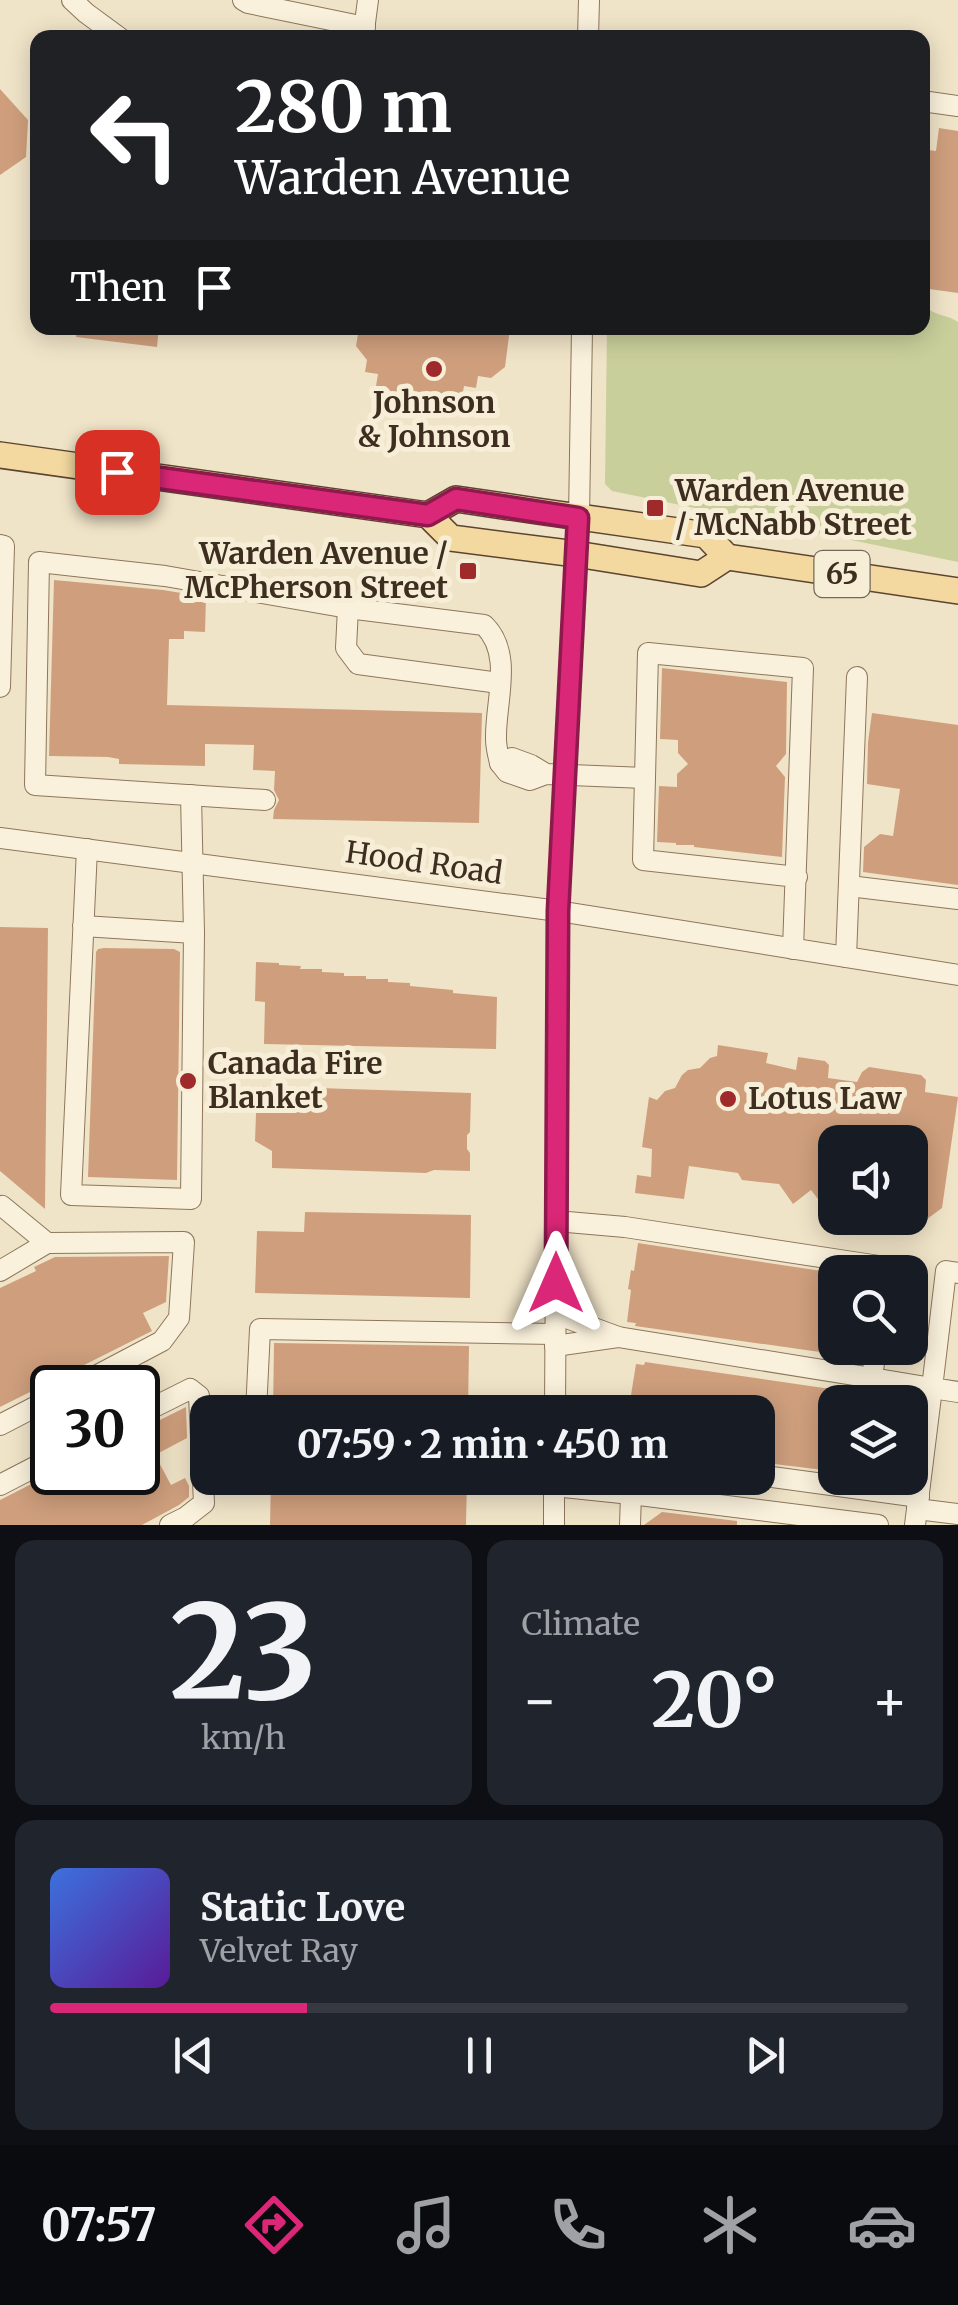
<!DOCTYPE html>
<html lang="en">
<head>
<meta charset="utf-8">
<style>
  :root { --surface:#171b24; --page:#20242c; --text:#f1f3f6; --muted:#9ea1a6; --line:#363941; --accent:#db2777 }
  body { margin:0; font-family:Merriweather,serif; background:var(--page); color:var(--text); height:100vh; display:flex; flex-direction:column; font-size:38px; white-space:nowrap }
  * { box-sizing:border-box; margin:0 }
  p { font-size:32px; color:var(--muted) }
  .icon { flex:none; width:55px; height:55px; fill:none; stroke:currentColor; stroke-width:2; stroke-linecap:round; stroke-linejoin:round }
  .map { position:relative; height:1525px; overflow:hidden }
  .sheet { display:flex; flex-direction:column; gap:15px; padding:15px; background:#0d0f14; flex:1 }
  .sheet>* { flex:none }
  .hud { position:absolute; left:30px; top:30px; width:900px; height:305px; border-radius:20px; box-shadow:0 5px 25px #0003; background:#202124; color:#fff; overflow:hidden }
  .fabs { position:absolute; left:818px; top:1125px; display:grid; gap:20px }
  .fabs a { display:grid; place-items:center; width:110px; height:110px; border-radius:20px; background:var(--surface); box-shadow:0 5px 25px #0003; font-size:50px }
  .speed { position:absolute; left:30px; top:1365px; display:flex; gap:20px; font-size:50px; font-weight:700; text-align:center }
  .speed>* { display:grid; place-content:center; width:130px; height:130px; border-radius:50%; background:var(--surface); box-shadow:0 5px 25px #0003; line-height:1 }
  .speed .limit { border:5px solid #111; border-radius:15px; background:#fff; color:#111 }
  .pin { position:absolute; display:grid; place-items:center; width:85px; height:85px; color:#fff; margin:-42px; border-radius:20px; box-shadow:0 5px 15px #0006 }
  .me { position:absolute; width:110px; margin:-55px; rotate:0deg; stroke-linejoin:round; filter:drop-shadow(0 0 8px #0008) }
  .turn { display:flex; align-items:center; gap:35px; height:210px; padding:0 40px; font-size:45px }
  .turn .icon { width:130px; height:130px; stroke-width:2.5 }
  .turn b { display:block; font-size:70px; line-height:85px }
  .then { display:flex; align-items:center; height:95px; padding:0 40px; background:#0003; gap:20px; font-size:38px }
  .big { font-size:75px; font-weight:700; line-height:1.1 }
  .sheet .card { flex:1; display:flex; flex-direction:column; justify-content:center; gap:15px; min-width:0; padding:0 35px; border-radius:20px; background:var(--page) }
  .sheet .dial { align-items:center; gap:0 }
  .dial b { font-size:130px; line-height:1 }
  .song { display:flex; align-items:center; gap:30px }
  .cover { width:120px; height:120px; border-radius:15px; background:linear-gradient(135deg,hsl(220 70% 55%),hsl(270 70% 35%)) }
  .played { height:10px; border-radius:5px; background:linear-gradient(90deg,var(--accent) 30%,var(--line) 30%) }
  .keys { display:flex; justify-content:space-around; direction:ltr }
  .heat { display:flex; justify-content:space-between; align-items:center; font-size:55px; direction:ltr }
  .sheet .tiles { flex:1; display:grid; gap:15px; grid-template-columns:1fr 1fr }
  .card:last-child { grid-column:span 2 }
  .trip { position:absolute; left:190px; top:1395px; width:585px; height:100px; border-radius:20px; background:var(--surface); box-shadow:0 5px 25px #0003; font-weight:700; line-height:100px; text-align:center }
  .menu { display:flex; height:160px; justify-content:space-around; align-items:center; background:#090b0e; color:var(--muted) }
  .menu .icon { width:70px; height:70px }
  .menu .selected { color:var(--accent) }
  .menu b { font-size:45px; color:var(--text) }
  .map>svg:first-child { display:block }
  .green { fill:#c9cf9b }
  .building { fill:#cf9f7d }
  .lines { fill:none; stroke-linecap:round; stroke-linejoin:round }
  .minor-casing { stroke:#8d765c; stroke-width:22 }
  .major-casing { stroke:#5b4430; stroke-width:28 }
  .minor { stroke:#faf1dc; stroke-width:20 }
  .major { stroke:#f3d9a0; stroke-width:25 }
  .route-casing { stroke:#8e194d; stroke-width:25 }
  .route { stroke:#db2777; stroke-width:18 }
  .poi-dot { fill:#9e2a2b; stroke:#f7eed8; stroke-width:4 }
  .labels { text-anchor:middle; stroke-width:10; stroke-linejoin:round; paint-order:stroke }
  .shield { fill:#f7eed8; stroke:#756857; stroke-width:2.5 }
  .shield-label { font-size:28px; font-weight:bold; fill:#3d2e20 }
  .poi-label { font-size:30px; font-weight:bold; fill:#3d2e20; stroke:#f7eed8; text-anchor:start }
  .street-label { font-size:30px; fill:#3d2e20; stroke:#f7eed8 }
</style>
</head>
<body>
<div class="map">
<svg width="958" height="1525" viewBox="0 0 958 1525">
  <rect width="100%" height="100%" fill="#f0e4c8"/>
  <path class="green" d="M923 302C931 317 946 313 958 322V562L612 491 605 484 607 328H922Z"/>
  <g class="building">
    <path d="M0 89 28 120 26 157 0 175Z"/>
    <path d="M939 128 958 131V293L922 288V149L936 151Z"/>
    <path d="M77 328H159L157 347 76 337Z"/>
    <path d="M359 328H510L505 367 491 378 478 376 476 388 464 386 462 398 448 409 399 402 388 388 376 386 378 374 365 372 367 360 356 346Z"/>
    <path d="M54 580 163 590 206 597 205 632 184 631V639H169L167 705 482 713 479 823 273 819 274 810 279 800 274 790 275 771 253 770 254 745 205 744V766L119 764V759L108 757 49 756Z"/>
    <path d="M662 668 787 682 786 754 776 766 785 777 782 857 694 847V845H676V843L657 842 659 786 677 787V774L688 764 678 753V740L660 739Z"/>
    <path d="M872 713 958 725V885L863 872 864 847 880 834 893 836 900 789 867 784 868 742Z"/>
    <path d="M0 927 48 928 45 1209 0 1171Z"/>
    <path d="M104 948 174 949 180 952 177 1180 88 1177 96 952 98 949Z"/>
    <path d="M256 962 279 963V965L301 966 300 969H322V972L344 973V976H366V979H388V982L410 983V986L453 990V993L497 997 496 1049 264 1044 265 1002 255 1001Z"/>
    <path d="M718 1045 768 1053 766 1063 796 1070 798 1057 825 1061 829 1065 828 1078 857 1082 862 1072 869 1067 921 1075 926 1080 925 1092 958 1097 942 1208 923 1222 910 1205V1142H835V1201L825 1208 811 1190 793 1204 779 1184 742 1180 738 1173 689 1166 684 1199 635 1193 637 1175 651 1177 652 1149 642 1147 649 1097 657 1100 665 1091 675 1088 682 1075 688 1070 700 1068 710 1058 717 1056Z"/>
    <path d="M257 1086 471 1093 470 1132 467 1135V1149L470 1153V1171L434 1170 426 1173 272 1168V1151L255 1141Z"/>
    <path d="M305 1212 471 1215 470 1298 255 1293 257 1231 304 1232Z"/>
    <path d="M638 1243 835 1273 834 1354 635 1326 636 1323 627 1322 631 1290 628 1289 631 1270 634 1271Z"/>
    <path d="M169 1256 166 1302 143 1313 152 1331 0 1407V1288L36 1271 34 1267 55 1257Z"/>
    <path d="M274 1343 469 1346 468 1412H273Z"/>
    <path d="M645 1362 865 1394V1402H835V1452L832 1471 758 1462V1412H626L629 1395H631L636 1364 644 1365Z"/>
    <path d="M186 1407 187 1438 155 1455 171 1485 185 1478 189 1486V1497L179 1505 142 1525H0V1500L55 1472H138V1431Z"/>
    <path d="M271 1478H467L466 1525H270Z"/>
    <path d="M662 1512 737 1521V1525H644Z"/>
  </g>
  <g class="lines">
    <g class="minor-casing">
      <g id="minor">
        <path d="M72 0 86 13 120 38"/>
        <path d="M243 0 248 3 365 27"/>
        <path d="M363 38 368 0"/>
        <path d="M588 38 589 0"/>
        <path d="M922 101 958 106"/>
        <path d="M0 545 4 546 0 687"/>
        <path d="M348 608 346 648 358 664 499 683"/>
        <path d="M546 774 531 765 512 758 500 763 507 772 530 780 546 774 645 778"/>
        <path d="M191 795 194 933"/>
        <path d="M265 800 35 785 39 562 165 576 348 608 484 625C514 654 495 702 496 739 496 747 498 755 500 763"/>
        <path d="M0 838 558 911 958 975"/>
        <path d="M849 886 958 899"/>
        <path d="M83 926 194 933 191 1199 71 1195 87 849"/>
        <path d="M793 949 803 668 648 653 643 860 797 877"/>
        <path d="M846 957 857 677"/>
        <path d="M0 1207 2 1206 47 1243"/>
        <path d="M556 1221 625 1227 879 1266 885 1272"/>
        <path d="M0 1271 47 1243 184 1242 179 1318 162 1341 73 1388"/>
        <path d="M958 1273 946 1271 932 1388 958 1392"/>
        <path d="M618 1337 872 1378"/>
        <path d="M555 1346 618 1337 556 1314"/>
        <path d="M876 1348 872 1378 932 1388 915 1525"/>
        <path d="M256 1412 260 1329 555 1334"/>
        <path d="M555 1412 558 911 579 518 582 328"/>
        <path d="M138 1415 190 1389 199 1396 204 1503 186 1517 170 1525"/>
        <path d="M0 1425 52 1398"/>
        <path d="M758 1475 919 1497"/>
        <path d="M0 1485 52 1458"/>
        <path d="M554 1486 631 1494 878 1525"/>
        <path d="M917 1509 958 1514"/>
        <path d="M554 1525V1478"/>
        <path d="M630 1525 631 1494"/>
      </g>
    </g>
    <g class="major-casing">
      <g id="major">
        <path d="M0 455 428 515 451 538 576 554 701 574 727 557"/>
        <path d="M428 515 456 499 537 511 706 535 727 557 958 591"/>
      </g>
    </g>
    <use href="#minor" class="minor"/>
    <use href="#major" class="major"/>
  </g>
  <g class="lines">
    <g class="route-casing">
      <path id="route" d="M117 472 428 515 456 499 578 518 558 911 556 1283"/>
    </g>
    <use href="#route" class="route"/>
  </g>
  <g class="poi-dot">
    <circle cx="434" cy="369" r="10"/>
    <rect x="645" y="498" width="20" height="20" rx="5"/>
    <rect x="458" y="561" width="20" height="20" rx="5"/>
    <circle cx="188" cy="1081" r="10"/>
    <circle cx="728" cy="1099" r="10"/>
  </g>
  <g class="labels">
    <rect class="shield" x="814.5" y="551" width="55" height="46" rx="8"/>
    <g class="shield-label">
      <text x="842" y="584">65</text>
    </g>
    <g class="poi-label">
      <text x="434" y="413" text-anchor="middle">Johnson<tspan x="434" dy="34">&amp; Johnson</tspan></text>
      <text x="675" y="501">Warden Avenue<tspan x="675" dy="34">/ McNabb Street</tspan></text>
      <text x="448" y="564" text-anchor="end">Warden Avenue /<tspan x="448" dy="34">McPherson Street</tspan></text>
      <text x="208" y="1074">Canada Fire<tspan x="208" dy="34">Blanket</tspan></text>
      <text x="748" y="1109">Lotus Law</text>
    </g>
    <g class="street-label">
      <text transform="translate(424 863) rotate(8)" y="10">Hood Road</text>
    </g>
  </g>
</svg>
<div class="fabs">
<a><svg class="icon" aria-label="sound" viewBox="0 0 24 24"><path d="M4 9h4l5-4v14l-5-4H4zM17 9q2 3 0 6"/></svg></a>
<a><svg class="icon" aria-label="search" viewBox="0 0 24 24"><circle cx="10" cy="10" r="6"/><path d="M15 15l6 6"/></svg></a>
<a><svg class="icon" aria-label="layers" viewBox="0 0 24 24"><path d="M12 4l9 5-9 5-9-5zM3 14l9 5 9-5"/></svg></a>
</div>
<div class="speed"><div class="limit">30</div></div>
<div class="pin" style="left:117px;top:472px;background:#d93025"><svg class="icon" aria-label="arrive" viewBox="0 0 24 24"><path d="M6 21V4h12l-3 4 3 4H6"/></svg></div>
<svg class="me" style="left:556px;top:1283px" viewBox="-20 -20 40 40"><path d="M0-17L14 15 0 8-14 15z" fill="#db2777" stroke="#fff" stroke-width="4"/></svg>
<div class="trip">07:59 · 2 min · 450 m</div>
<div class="hud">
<div class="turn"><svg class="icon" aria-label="left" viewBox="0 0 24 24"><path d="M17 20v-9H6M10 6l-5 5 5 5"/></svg><div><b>280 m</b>Warden Avenue</div></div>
<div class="then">Then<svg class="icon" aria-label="arrive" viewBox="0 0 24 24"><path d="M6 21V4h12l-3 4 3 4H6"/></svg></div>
</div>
</div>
<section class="sheet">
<div class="tiles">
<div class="card dial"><b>23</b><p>km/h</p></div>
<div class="card"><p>Climate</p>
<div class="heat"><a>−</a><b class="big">20°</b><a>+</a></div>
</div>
<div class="card">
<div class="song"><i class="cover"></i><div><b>Static Love</b><p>Velvet Ray</p></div></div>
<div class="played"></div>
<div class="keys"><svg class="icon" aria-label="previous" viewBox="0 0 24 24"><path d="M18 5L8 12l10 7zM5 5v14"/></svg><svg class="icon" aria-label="pause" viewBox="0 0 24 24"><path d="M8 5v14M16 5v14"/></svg><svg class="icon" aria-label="next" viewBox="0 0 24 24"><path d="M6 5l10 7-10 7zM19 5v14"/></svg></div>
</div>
</div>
</section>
<nav class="menu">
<b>07:57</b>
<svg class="icon selected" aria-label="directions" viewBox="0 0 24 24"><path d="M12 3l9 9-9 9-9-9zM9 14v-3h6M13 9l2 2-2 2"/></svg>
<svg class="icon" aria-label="music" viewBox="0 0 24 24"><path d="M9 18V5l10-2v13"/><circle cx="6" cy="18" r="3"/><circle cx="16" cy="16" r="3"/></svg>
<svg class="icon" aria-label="phone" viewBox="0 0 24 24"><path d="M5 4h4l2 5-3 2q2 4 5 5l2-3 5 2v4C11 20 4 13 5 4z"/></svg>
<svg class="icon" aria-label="climate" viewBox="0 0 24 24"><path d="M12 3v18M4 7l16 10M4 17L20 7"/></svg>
<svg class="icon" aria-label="car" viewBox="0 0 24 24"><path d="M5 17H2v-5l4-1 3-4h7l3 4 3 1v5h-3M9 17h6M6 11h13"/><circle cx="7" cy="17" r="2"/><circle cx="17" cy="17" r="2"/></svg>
</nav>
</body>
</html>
